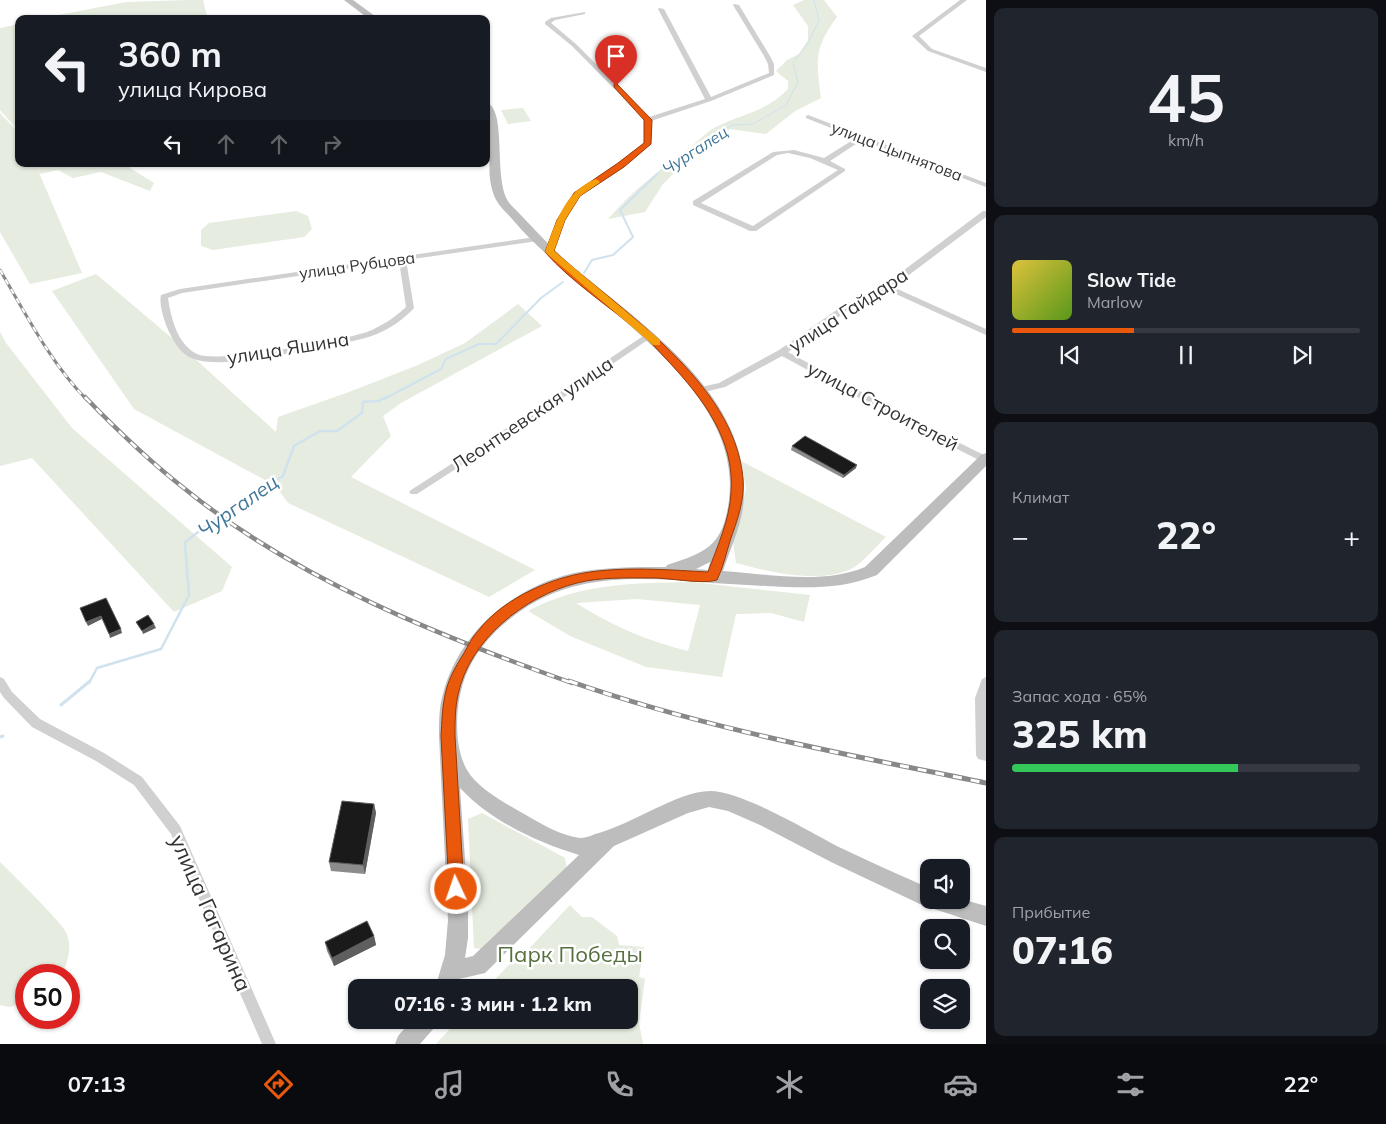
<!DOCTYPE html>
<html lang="ru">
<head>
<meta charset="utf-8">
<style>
  :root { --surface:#171b24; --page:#20242c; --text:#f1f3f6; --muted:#9ea1a6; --line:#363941; --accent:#ea580c }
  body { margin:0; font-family:Mulish,sans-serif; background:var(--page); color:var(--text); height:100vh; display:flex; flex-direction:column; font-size:19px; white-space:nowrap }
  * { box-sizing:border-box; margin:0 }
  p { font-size:16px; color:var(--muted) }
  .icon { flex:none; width:28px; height:28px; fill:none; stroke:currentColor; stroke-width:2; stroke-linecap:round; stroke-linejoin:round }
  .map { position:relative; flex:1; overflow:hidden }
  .sheet { display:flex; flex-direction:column; gap:8px; padding:8px; background:#0d0f14; width:400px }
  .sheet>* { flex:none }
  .guide { position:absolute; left:15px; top:15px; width:475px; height:152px; border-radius:10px; box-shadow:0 1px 4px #0004; background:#171b24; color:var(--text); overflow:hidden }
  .controls { position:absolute; left:920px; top:859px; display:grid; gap:10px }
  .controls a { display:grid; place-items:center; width:50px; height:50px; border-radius:10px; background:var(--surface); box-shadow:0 1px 4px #0004; font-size:25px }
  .speed { position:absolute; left:15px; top:964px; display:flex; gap:10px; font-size:25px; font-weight:700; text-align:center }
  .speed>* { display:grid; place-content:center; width:65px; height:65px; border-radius:50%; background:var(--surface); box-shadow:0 1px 4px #0004; line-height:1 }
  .speed .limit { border:8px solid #d22; background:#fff; color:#111 }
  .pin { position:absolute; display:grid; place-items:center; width:42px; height:42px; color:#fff; margin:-51px -21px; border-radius:50% 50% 50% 0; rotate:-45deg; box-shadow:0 0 5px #0007 }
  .pin .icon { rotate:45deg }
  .me { position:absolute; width:55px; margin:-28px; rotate:357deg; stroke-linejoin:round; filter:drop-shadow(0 0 4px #0008) }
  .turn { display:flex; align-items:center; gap:18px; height:105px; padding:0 20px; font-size:22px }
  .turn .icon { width:65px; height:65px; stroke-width:2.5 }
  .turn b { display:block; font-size:35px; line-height:42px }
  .lanes { display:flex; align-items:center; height:48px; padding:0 20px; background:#0003; justify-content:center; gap:25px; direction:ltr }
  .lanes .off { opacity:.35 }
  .big { font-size:38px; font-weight:800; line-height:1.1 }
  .sheet .widget { flex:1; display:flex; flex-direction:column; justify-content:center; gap:8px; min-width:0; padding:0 18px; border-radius:10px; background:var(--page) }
  .sheet .dial { align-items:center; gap:0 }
  .dial b { font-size:65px; line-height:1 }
  .song { display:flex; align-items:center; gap:15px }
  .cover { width:60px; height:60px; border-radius:8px; background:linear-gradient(135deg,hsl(50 70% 55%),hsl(90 70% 35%)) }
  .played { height:5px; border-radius:2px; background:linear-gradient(90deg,var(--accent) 35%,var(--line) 35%) }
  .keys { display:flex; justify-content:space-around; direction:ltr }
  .heat { display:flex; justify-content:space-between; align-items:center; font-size:28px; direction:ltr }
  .charge { height:8px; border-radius:4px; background:linear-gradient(90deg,#34c759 65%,var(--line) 0) }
  .trip { position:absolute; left:348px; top:979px; width:290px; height:50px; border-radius:10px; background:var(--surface); box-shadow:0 1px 4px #0004; font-weight:800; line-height:50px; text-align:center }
  .dock { display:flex; height:80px; justify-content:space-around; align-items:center; background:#090b0e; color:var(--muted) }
  .dock .icon { width:35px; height:35px }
  .dock .selected { color:var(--accent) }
  .dock b { font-size:22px; color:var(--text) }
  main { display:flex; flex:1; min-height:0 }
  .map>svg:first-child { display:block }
  .green { fill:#e6ecdf; fill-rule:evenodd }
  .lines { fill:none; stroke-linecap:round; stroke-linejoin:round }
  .stream-far3 { stroke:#cfe2ee; stroke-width:1 }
  .stream-far2 { stroke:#cfe2ee; stroke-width:2 }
  .stream-far1 { stroke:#cfe2ee; stroke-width:2.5 }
  .stream { stroke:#cfe2ee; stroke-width:3 }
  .street { fill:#d0d0d0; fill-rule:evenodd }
  .secondary { fill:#bdbdbd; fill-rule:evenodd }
  .rail-far2-casing { stroke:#888; stroke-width:3 }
  .rail-far1-casing { stroke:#888; stroke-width:4.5 }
  .rail-casing { stroke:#888; stroke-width:5 }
  .rail-far2 { stroke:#fff; stroke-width:2; stroke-dasharray:5.5; stroke-linecap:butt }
  .rail-far1 { stroke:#fff; stroke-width:2.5; stroke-dasharray:8; stroke-linecap:butt }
  .rail { stroke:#fff; stroke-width:3; stroke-dasharray:9; stroke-linecap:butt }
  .wall { fill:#8c8c8c }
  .shaded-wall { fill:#5f5f5f }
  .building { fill:#1a1a1a; stroke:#5f5f5f }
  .route { fill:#ea580c; stroke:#983908 }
  .slow { fill:#f59e0b }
  .labels { text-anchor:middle; stroke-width:5; stroke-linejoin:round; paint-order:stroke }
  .far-water-label { font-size:16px; font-style:italic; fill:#3f7597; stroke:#fff }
  .far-street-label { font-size:16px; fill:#333; stroke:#fff }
  .street-label { font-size:19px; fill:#333; stroke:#fff }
  .water-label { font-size:20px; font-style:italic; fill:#3f7597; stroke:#fff }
  .near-street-label { font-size:22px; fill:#333; stroke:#fff }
  .near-park-label { font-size:22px; fill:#56703f; stroke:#fff }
</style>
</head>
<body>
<main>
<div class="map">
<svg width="986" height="1044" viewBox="0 0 986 1044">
  <rect width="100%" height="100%" fill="#fff"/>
  <g class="green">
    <path d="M188 0H203L206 13 210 19H38L126 2Z"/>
    <path d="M804 0H824L837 17C814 48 816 61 821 98L795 111 766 134 730 129 684 163 663 184 645 212 608 219C634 189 660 170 691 147 700 140 708 130 718 126 746 112 764 113 788 89V81L776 71 787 60 799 54 808 40V26L793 5Z"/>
    <path d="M19 24V131L0 110V28Z"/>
    <path d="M523 108 531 121 508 124 501 110Z"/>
    <path d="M0 113 19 133V164H128L130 168 154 183 150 191 101 172 73 178 58 170 40 174 37 168 82 273 30 284 0 232Z"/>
    <path d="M296 211 308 216 312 229 304 237 213 250 201 246V230L209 223Z"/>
    <path d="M96 274 172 338 276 432 278 417 349 392 418 365 465 343 518 304 542 326 401 403 383 416 391 436 351 477 535 570 489 597 288 503 276 486 134 409 52 291Z"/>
    <path d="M0 332 6 343 72 428 232 567 222 591 174 612 32 458 0 466Z"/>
    <path d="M741 461 886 537C877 545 862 564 851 569 818 584 770 572 736 563L733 542 746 488Z"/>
    <path d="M692 582 810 595 804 622 771 613 736 614 722 677 646 667 570 636 528 611C580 583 634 583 692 582ZM637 599 700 605 688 651C650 642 610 625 576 603Z"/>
    <path d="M482 813 565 858 567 870 488 950 474 948 468 819Z"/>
    <path d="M0 862C11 873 64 924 67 934 72 949 68 962 61 975H26V1003L9 1007 0 1005Z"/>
    <path d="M570 905 582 917H592L617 936 619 945 644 947 639 977 645 979 639 1023 643 1044H436L458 1020H629V988L488 987 519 954H524Z"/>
  </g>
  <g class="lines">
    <path class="stream-far3" d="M655 176 662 169 716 133 733 125 753 124 786 105 798 82 793 63 808 43 819 20 814 0"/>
    <g class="stream-far2">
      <path d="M584 273 592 260 613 255 633 237 620 210 657 174"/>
      <path d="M384 399 441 369 446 359 479 344H496L541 298 563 282"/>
    </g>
    <path class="stream-far1" d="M89 683 97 668 161 649 189 595 185 542 231 507 283 476 294 446 320 431H337L362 413 363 402 379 401 386 397"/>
    <g class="stream">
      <path d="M61 705 90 681"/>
      <path d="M0 737 3 736"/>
    </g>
    <g class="street">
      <path d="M960 0H967L919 36 932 49 986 68V72L928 51 912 36Z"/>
      <path d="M734 4 739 5 770 56 774 64V75L711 101 651 121 649 145 623 166 580 195 565 220 553 252 552 254H546L545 252 557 220 574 192 619 164 644 143 645 120 572 46 545 24V22L551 18 585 12V14L555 20 551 23 576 44 649 117 705 99 658 9 659 8 664 9 711 97 769 73 768 64 764 56 733 5Z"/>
      <path d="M808 115 986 183V187L862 140 830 161 845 169V171L756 231H750L693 205V201L773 152 794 150 824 158 856 138 806 118V116ZM788 153 810 158 838 170 753 226 701 203 777 155Z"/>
      <path d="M983 211H986V217L893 287 986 329V335L887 290 847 311 788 352 913 420 986 456V462L981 461 907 424 782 356 725 387 700 393 696 390 697 388 719 383 779 350 841 307 884 285Z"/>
      <path d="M535 237H538V241L406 260 414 308C404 319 391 328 377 334 359 341 340 343 321 347 291 353 222 369 194 359 180 355 171 337 166 325 163 316 159 304 161 295L180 289ZM399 261 406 307C394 318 382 326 367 332 344 340 215 364 197 354 177 344 171 318 168 298L182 293Z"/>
      <path d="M649 332 653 335 652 337 513 432 417 494H411L409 492 411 490 507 428Z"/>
      <path d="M0 677 4 679 12 692 40 719 104 753 142 777 180 826 276 1044H262L171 834 134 785 96 761 32 727 4 698 0 692Z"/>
      <path d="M986 677V761L978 759 976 755 975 698 982 679Z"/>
    </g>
    <g class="secondary">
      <path d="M344 0H353L379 19H369Z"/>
      <path d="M486 102C509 110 491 184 511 205 531 225 549 246 570 264 639 323 747 391 744 494 744 521 731 546 723 571 768 574 822 585 865 567L981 455 986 453V466L877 575C841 590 804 588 766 586 749 585 730 584 713 583 648 578 579 571 522 610 500 625 481 644 469 668 455 696 452 744 467 770 478 789 508 805 526 815 541 824 562 836 580 838 585 838 591 836 595 834 629 826 678 791 710 791 742 791 810 832 841 848 870 862 900 875 929 888V900L961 899 986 906V926L922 905 831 862 760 825 728 811 709 807 688 813 614 846 485 973 459 979 456 988H435L445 955 448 920 439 736C439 722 439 707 443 694 459 632 513 587 574 573 604 567 635 567 666 567L667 565C708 552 723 545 729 500 744 381 579 299 513 220 508 214 502 209 498 203 486 184 490 161 490 140 489 127 486 115 486 102ZM710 562 708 570 696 569ZM460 788C491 821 536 842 579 855L473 956 465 958 468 938V902Z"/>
      <path d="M412 1020H437L434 1028 420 1044H395L398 1036Z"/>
    </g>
    <g class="rail-far2-casing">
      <path id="rail-far2" d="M0 270C26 314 50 362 86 399"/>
    </g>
    <g class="rail-far1-casing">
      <path id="rail-far1" d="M85 397C117 430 149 461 185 489 296 579 439 636 572 683"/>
    </g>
    <g class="rail-casing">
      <path id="rail" d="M569 681C706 729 845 754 986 783"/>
    </g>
    <use href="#rail-far2" class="rail-far2"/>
    <use href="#rail-far1" class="rail-far1"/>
    <use href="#rail" class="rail"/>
  </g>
  <g class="wall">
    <path d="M792 446 856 468 843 478 791 450Z"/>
    <path d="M374 804 376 813 365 874 331 871 329 862Z"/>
    <path d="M374 936 376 945 334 966 327 951 325 942Z"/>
  </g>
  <g class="shaded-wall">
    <path d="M857 465 856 468 843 478 844 475Z"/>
    <path d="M101 616 102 619 88 626 86 622Z"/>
    <path d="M154 624 156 628 143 634 142 631Z"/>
    <path d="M121 629 122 633 110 638 109 634Z"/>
    <path d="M374 804 376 813 365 874 363 865Z"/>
    <path d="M374 936 376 945 334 966 332 958Z"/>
  </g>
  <g class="building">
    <path d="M805 436 857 465 844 475 792 446Z"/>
    <path d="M106 598 121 629 109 634 101 616 86 622 80 608Z"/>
    <path d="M148 615 154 624 142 631 136 622Z"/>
    <path d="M342 801 374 804 363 865 329 862Z"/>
    <path d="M367 921 374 936 332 958 325 942Z"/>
  </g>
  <path class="route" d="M616 83 652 120 651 144 624 167 580 196 565 220 554 251C621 311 734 382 743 478 745 500 737 521 730 541 726 554 723 568 717 580 701 585 667 577 649 578 625 578 600 577 577 583 525 596 469 640 458 695 455 708 455 722 455 736L464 889 462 894 456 896 451 894 449 889 441 736C442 722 442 708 445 695 448 679 456 666 464 653 468 646 472 637 478 631 504 597 556 575 598 571 635 567 671 570 708 572 717 547 730 519 731 492 735 440 703 399 670 363 661 354 653 344 643 335 613 309 571 282 545 252L557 220 574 193 618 163 644 143V120L614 87V84Z"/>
  <path class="slow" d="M596 179 600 182 599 183 580 196 565 220 554 251 660 340V345H653L545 252C555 224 565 190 596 179Z"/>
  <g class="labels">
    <g class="far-water-label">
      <text transform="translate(695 150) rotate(-33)" y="6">Чургалец</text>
    </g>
    <g class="far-street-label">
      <text transform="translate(897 151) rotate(21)" y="6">улица Цыпнятова</text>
      <text transform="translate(357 265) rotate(-8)" y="6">улица Рубцова</text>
    </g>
    <g class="street-label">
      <text transform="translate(848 310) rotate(-33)" y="7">улица Гайдара</text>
      <text transform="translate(288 348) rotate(-9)" y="7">улица Яшина</text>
      <text transform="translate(883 406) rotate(28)" y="7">улица Строителей</text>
      <text transform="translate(532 414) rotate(-34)" y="7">Леонтьевская улица</text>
    </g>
    <g class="water-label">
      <text transform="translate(238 506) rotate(-35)" y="7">Чургалец</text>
    </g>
    <g class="near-street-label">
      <text transform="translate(211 913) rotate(66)" y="8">улица Гагарина</text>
    </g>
    <g class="near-park-label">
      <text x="570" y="962">Парк Победы</text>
    </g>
  </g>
</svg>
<div class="controls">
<a><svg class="icon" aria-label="sound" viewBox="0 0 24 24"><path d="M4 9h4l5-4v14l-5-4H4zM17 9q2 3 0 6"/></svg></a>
<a><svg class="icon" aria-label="search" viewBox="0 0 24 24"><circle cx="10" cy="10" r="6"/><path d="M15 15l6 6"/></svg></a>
<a><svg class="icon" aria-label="layers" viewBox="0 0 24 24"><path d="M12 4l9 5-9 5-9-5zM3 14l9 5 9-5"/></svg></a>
</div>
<div class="speed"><div class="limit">50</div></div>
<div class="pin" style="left:616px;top:86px;background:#d93025"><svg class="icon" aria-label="arrive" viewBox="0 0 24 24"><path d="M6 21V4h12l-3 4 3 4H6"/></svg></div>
<svg class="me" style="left:456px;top:889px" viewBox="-20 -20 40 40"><circle r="17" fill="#ea580c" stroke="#fff" stroke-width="3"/><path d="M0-11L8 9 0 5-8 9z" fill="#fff"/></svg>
<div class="trip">07:16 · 3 мин · 1.2 km</div>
<div class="guide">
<div class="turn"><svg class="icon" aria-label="left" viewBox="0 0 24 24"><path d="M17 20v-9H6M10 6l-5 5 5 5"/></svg><div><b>360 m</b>улица Кирова</div></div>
<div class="lanes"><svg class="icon" aria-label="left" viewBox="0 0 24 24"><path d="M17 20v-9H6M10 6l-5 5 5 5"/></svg><svg class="icon off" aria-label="ahead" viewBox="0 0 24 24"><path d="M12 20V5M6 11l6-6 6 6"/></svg><svg class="icon off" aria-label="ahead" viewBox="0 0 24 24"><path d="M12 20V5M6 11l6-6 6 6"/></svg><svg class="icon off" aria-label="right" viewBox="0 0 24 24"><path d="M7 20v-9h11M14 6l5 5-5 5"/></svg></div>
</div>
</div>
<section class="sheet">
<div class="widget dial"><b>45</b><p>km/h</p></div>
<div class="widget">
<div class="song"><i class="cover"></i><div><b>Slow Tide</b><p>Marlow</p></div></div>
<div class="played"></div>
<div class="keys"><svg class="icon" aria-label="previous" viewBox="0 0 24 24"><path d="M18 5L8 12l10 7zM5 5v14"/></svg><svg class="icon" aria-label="pause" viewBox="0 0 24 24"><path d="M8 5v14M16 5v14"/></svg><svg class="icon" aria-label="next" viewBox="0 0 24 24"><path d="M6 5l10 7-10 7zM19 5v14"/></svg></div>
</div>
<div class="widget"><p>Климат</p>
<div class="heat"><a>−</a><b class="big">22°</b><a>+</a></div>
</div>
<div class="widget"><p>Запас хода · 65%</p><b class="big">325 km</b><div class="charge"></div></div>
<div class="widget"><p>Прибытие</p><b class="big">07:16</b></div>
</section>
</main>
<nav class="dock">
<b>07:13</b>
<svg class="icon selected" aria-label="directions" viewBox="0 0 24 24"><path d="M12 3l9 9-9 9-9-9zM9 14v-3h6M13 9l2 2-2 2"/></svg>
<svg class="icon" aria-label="music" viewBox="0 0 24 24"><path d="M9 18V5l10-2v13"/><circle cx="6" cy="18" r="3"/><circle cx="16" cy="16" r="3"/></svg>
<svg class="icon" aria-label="phone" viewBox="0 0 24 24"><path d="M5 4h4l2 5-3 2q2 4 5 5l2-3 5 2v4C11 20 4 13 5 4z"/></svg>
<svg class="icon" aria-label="climate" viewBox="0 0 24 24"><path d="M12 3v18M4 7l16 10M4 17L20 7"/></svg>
<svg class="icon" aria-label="car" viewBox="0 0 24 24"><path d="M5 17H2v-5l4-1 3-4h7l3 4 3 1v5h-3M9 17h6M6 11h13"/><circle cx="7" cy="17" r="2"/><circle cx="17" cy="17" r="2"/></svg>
<svg class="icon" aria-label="filters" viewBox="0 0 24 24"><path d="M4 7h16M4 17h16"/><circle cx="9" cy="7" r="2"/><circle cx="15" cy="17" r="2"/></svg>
<b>22°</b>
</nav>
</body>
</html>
